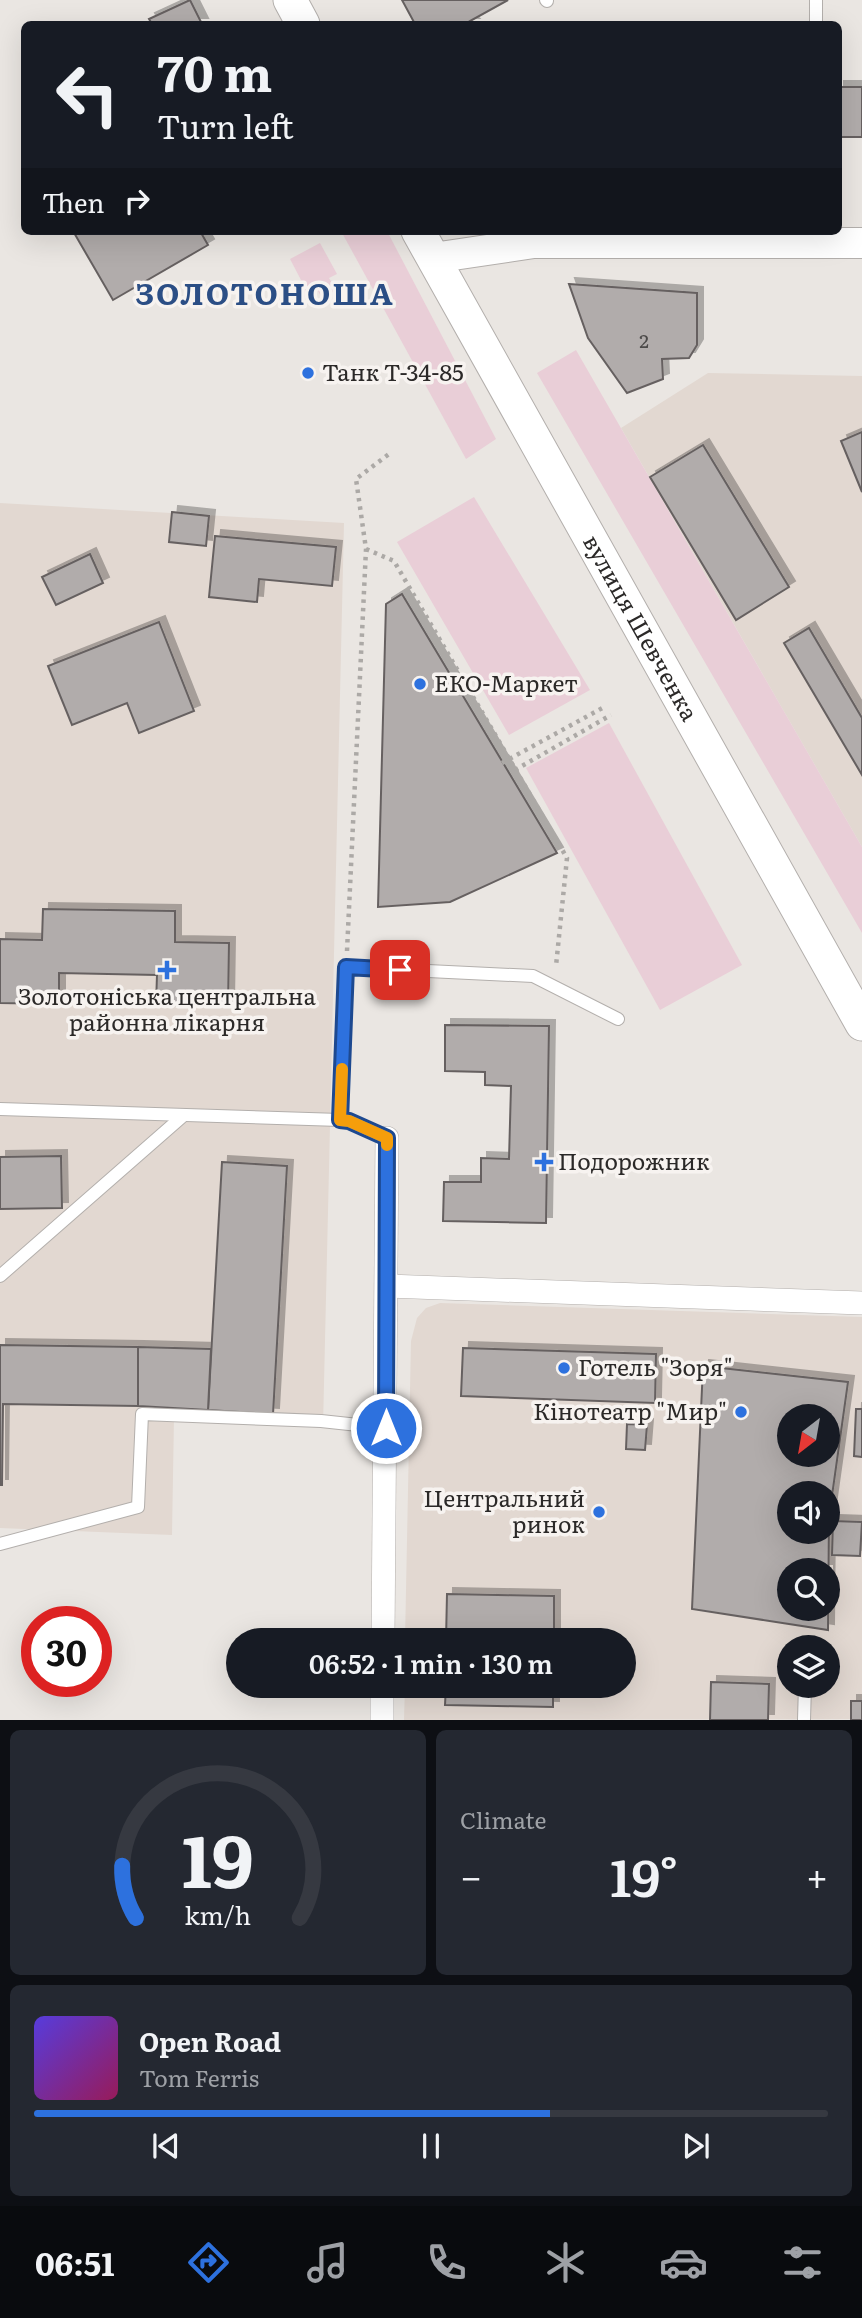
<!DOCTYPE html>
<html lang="en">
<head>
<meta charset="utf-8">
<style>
  :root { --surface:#171b24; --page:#242831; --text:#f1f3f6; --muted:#9ea1a6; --line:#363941; --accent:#2d71de }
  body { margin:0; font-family:Literata,serif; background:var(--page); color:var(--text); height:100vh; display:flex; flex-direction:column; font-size:26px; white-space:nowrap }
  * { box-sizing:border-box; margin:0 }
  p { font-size:23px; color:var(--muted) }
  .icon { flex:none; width:38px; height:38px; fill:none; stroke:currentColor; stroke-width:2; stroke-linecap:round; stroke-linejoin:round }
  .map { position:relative; height:1720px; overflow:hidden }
  .side { display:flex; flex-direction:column; gap:10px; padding:10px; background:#0d0f14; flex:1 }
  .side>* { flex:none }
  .top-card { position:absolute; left:21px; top:21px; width:821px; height:214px; border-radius:10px; box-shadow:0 7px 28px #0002; background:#171b24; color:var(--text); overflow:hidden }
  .needle { width:46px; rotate:211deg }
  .tools { position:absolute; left:777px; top:1404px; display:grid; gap:14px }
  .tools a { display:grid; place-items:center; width:63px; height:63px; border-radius:50%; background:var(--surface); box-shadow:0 7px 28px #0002; font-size:35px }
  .speed { position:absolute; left:21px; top:1606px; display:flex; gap:14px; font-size:35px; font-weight:700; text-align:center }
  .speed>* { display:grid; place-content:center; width:91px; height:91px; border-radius:50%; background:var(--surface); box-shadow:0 7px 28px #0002; line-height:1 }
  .speed .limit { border:10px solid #d22; background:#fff; color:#111 }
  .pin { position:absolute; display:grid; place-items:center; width:60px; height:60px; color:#fff; margin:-30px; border-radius:14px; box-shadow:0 4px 10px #0006 }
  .me { position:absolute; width:77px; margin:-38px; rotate:0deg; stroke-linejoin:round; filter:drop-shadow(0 0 5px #0008) }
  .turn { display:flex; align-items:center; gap:24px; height:147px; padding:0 21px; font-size:32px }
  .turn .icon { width:91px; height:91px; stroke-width:2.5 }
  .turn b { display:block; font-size:49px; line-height:60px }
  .then { display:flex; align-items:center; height:66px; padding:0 21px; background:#0003; gap:14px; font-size:26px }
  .big { font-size:52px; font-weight:600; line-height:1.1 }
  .side .tile { flex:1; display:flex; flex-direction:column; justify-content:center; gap:10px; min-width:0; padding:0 24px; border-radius:10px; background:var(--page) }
  .side .dial { align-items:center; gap:0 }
  .dial svg { height:182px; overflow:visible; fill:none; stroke:var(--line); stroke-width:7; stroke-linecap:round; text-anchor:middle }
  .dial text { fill:var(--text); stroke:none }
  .song { display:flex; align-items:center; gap:21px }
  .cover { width:84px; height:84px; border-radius:10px; background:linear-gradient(135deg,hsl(250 70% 55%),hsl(330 70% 35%)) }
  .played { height:7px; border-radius:4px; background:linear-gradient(90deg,var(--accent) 65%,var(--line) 65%) }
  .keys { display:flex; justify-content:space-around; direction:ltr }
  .heat { display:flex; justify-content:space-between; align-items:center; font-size:38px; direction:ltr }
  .side .tiles { flex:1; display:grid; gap:10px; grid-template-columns:1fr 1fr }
  .tile:last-child { grid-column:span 2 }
  .trip { position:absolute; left:226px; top:1628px; width:410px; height:70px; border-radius:35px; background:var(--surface); box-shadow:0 7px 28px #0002; font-weight:600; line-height:70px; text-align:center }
  .tab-bar { display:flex; height:112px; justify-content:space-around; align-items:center; background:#090b0e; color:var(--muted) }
  .tab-bar .icon { width:49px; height:49px }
  .tab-bar .active { color:var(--accent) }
  .tab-bar b { font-size:32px; color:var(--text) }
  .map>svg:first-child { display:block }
  .built { fill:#e2d8d1; fill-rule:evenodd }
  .green { fill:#e9ced7 }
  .building { fill:#b1acab; stroke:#666161; stroke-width:2; fill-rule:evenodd; filter:url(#shadow) }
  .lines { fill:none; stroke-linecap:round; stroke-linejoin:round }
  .service-casing { stroke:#b3afac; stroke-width:14 }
  .minor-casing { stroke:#b3afac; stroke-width:24 }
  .tertiary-casing { stroke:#b3afac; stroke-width:32 }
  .secondary-casing { stroke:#b3afac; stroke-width:35 }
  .path { stroke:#aca9a6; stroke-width:4.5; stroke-dasharray:3.5 5; stroke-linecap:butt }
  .service { stroke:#fff; stroke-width:12 }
  .minor { stroke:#fff; stroke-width:23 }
  .tertiary { stroke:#fff; stroke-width:30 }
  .secondary { stroke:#fff; stroke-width:33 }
  .route-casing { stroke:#1d4990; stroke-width:18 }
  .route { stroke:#2d71de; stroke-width:12 }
  .slow { stroke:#f59e0b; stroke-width:12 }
  .poi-dot { fill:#2d71de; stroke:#f7f3f0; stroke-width:2.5 }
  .labels { text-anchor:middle; stroke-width:7; stroke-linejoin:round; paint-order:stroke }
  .number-label { font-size:19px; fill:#4c4a49 }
  .poi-label { font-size:23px; fill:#2b2928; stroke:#f7f3f0; text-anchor:start }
  .street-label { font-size:23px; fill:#2b2928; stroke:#f7f3f0 }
  .district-label { font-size:30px; font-weight:bold; letter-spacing:2px; fill:#2b4e85; stroke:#f7f3f0 }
</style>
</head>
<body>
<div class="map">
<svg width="862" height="1720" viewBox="0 0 862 1720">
  <defs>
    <filter id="shadow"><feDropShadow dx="6" dy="-6" stdDeviation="0" flood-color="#0004"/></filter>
  </defs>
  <rect width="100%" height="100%" fill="#eae6e2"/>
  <g class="built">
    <path d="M708 373 862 376V847L621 428Z"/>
    <path d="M0 503 344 523 323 1427 174 1417 172 1535 0 1528Z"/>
    <path d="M440 1303 862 1317V1719L404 1720 405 1685H623V1640H405L411 1341 417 1318 426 1308ZM789 1416H828V1454H789ZM789 1493H828V1531H789ZM789 1570H828V1608H789ZM789 1647H828V1685H789Z"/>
  </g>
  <g class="green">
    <path d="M341 231H387L496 439 466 459Z"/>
    <path d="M320 243 337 274 329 278 336 290 322 298 318 291 303 298 295 284 301 280 290 259Z"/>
    <path d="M576 350 862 847V933L537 373Z"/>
    <path d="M474 497 590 690 509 735 397 542Z"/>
    <path d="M609 723 742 965 660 1010 526 768Z"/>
  </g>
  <g class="building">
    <path d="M190 0 202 24H152L149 19Z"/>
    <path d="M402 0H508L470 21 473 24H415Z"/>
    <rect x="838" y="87" width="24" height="50"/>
    <path d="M73 231H200L208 245 113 300Z"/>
    <path d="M569 284 697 293V345L689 358 662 359 663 379 627 393 588 338Z"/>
    <path d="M862 432V492L841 441Z"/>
    <path d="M703 445 789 587 736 620 650 477Z"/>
    <path d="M172 512 209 516 206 546 169 542Z"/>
    <path d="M215 536 336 547 332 586 259 579 257 602 209 597Z"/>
    <path d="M90 554 103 583 56 605 42 577Z"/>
    <path d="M402 594 557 853 450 902 378 907 386 604Z"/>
    <path d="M159 622 194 711 139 733 127 703 72 725 48 666Z"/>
    <path d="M809 628 862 718V775L784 643Z"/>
    <path d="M43 909 175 911V942L229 943 228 1007 156 1005 157 975 59 973V1004L0 1003V939L42 940Z"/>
    <path d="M445 1025 549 1026 546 1223 443 1221 444 1182H481V1158L509 1159 511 1086 485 1085V1072L445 1071Z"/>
    <path d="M61 1156 62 1208 0 1209V1157Z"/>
    <path d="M222 1162 287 1166 273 1414 208 1410Z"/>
    <path d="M0 1345 138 1347V1406L3 1404 2 1485H0Z"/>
    <path d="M138 1347 211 1349 208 1410 138 1406Z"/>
    <path d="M463 1348 656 1354 655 1403 461 1396Z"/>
    <path d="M703 1366 848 1382 829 1517 828 1630 692 1609ZM789 1416H828V1454H789ZM789 1493H828V1531H789ZM789 1570H828V1608H789Z"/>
    <path d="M856 1409H862V1457L854 1456Z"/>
    <path d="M627 1424 647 1425 645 1450 626 1449Z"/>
    <path d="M833 1521 862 1522 860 1556 832 1555Z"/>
    <path d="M447 1594 554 1596V1640H446Z"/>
    <path d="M711 1682 769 1684 768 1720H710Z"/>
    <path d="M446 1685H553V1707L445 1705Z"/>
    <rect x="851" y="1701" width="11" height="19"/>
  </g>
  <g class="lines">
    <g class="service-casing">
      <g id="service">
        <path d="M546 0 547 1"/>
        <path d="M816 24V0"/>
        <path d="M0 1109 340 1120 349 1121 387 1138"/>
        <path d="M340 1120 346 967 533 976 618 1019"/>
        <path d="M0 1276 184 1115"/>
        <path d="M0 1544 138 1507 142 1414 321 1421 386 1428"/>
        <path d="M804 1720 805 1685"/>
      </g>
    </g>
    <g class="minor-casing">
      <g id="minor">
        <path d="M387 1286 862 1303"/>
        <path d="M383 1640 387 1138"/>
        <path d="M382 1720V1685"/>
      </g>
    </g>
    <g class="tertiary-casing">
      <path id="tertiary" d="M433 258 534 243H862"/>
    </g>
    <g class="secondary-casing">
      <g id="secondary">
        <path d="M290 0 303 24"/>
        <path id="s1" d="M418 231 862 1024"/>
      </g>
    </g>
    <g class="path">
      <path d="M366 549 394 561 567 858 556 966"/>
      <path d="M502 763 606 706"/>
      <path d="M515 770 611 715"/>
      <path d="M347 951 366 549 356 479 389 454"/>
    </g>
    <use href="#service" class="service"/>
    <use href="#minor" class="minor"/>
    <use href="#tertiary" class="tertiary"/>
    <use href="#secondary" class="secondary"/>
  </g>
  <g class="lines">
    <g class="route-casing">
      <path id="route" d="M386 1428 387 1138 349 1121 340 1120 346 967 400 970"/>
    </g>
    <use href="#route" class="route"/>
    <path class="slow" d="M342 1069 340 1120 349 1121 387 1138V1145"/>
  </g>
  <g class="poi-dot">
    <circle cx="308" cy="373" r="7"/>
    <circle cx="420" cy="684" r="7"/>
    <path d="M163.5 959.5h7v7h7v7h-7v7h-7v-7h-7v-7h7z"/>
    <path d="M540.5 1151.5h7v7h7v7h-7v7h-7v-7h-7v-7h7z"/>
    <circle cx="564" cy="1368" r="7"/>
    <circle cx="741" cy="1412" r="7"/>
    <circle cx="599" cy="1512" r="7"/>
  </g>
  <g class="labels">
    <g class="number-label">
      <text x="644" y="348">2</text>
    </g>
    <g class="poi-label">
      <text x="322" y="381">Танк Т-34-85</text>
      <text x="434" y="692">ЕКО-Маркет</text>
      <text x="167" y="1005" text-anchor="middle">Золотоніська центральна<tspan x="167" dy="26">районна лікарня</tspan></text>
      <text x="558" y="1170">Подорожник</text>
      <text x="578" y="1376">Готель "Зоря"</text>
      <text x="727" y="1420" text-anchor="end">Кінотеатр "Мир"</text>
      <text x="585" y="1507" text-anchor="end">Центральний<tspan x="585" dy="26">ринок</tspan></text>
    </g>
    <g class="street-label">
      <text dy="8" stroke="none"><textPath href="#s1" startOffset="455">вулиця Шевченка</textPath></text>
    </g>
    <g class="district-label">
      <text x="265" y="305">ЗОЛОТОНОША</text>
    </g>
  </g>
</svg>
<div class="tools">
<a><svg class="needle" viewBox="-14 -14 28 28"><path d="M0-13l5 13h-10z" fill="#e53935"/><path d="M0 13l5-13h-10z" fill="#9ea1a6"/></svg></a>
<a><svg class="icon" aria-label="sound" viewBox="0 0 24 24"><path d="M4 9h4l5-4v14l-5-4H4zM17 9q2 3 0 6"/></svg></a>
<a><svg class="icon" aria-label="search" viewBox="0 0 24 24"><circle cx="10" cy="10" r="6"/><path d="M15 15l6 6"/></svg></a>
<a><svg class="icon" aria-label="layers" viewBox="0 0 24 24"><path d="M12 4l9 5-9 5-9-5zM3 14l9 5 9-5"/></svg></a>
</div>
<div class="speed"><div class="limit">30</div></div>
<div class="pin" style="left:400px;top:970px;background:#d93025"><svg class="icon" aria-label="arrive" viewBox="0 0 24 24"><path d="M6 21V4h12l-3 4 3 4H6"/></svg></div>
<svg class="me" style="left:386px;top:1428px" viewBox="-20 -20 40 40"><circle r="17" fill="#2d71de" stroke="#fff" stroke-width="3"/><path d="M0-11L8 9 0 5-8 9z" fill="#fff"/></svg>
<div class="trip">06:52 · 1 min · 130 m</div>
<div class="top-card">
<div class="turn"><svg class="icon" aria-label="left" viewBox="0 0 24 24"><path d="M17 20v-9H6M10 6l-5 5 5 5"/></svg><div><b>70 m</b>Turn left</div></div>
<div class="then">Then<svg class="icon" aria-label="right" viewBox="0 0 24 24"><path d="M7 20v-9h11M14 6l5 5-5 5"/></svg></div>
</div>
</div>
<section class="side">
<div class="tiles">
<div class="tile dial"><svg viewBox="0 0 100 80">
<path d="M14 69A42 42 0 1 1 86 69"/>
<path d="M14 69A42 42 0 0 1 8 46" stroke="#2d71de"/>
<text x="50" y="56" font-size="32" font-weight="700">19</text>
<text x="50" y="72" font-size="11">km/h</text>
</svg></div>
<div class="tile"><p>Climate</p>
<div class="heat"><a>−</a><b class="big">19°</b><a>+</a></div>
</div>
<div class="tile">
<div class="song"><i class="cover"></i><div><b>Open Road</b><p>Tom Ferris</p></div></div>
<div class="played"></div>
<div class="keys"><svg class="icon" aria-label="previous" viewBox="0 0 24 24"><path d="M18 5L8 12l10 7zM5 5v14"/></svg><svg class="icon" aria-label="pause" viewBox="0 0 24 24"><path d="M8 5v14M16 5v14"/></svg><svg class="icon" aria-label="next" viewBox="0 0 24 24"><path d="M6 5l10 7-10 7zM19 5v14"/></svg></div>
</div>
</div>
</section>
<nav class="tab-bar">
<b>06:51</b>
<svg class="icon active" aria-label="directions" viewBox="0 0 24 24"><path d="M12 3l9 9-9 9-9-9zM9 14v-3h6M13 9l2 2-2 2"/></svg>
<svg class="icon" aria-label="music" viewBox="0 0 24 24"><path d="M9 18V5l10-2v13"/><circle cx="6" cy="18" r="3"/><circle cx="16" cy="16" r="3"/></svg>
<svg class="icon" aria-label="phone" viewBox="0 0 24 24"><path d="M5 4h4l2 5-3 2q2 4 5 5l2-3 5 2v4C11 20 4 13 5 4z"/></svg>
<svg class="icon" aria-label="climate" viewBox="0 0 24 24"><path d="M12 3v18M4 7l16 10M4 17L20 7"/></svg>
<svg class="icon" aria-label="car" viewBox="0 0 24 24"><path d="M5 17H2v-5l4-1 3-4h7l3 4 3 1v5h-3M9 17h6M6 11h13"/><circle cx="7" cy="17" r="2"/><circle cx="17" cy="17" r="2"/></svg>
<svg class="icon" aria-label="filters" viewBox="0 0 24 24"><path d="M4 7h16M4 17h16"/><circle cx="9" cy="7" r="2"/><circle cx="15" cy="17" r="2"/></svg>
</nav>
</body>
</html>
